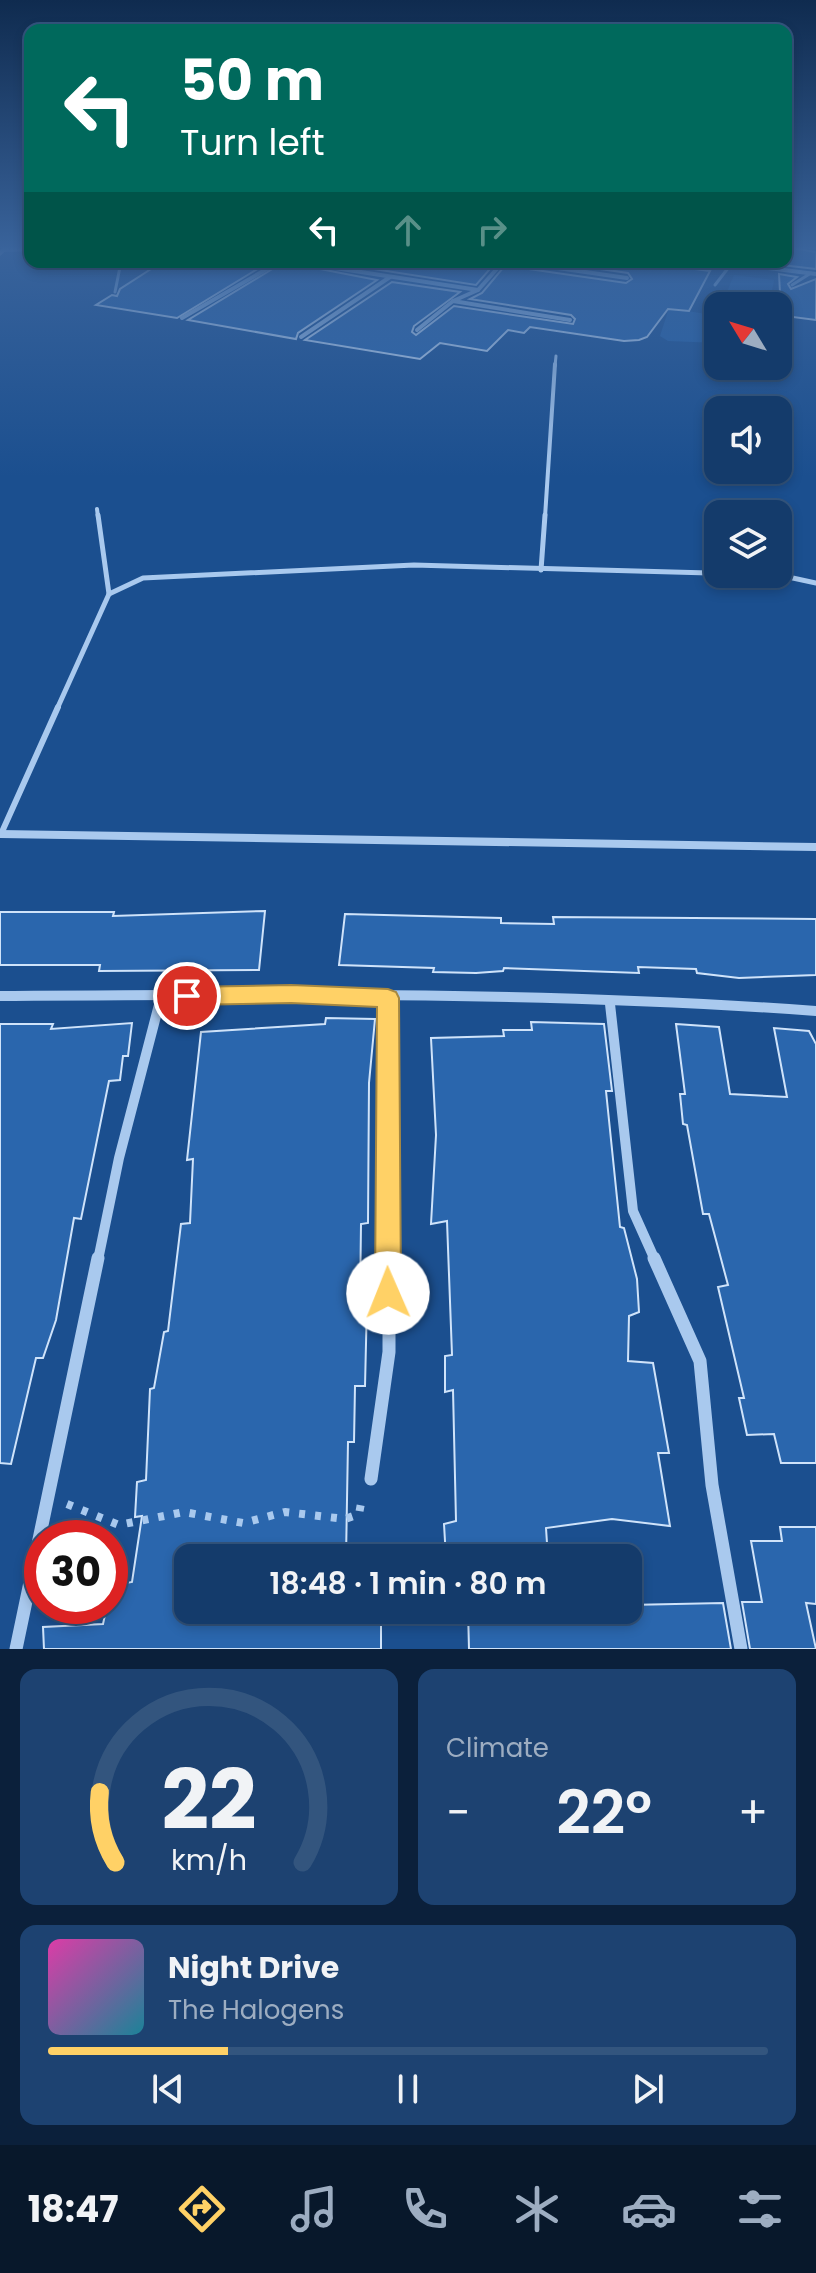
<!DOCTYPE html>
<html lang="en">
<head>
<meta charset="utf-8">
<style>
  :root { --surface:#143b6b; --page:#1d4271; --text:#f1f3f6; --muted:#9dadc1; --line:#33557e; --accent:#ffd166 }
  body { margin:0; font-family:Poppins,sans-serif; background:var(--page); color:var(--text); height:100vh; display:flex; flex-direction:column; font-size:30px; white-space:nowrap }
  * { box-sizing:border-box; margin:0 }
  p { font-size:26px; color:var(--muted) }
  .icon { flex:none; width:44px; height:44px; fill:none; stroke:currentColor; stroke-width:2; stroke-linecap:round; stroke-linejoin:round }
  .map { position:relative; height:1649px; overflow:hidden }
  .details { display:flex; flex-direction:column; gap:20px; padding:20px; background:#0b203b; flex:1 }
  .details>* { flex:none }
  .hud { position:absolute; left:24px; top:24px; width:768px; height:244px; border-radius:16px; box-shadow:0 4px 12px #0003,0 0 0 2px var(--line); background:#00695c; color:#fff; overflow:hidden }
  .needle { width:52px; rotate:308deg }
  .fabs { position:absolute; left:704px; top:292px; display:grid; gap:16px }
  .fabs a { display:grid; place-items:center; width:88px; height:88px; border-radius:16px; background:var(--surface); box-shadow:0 4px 12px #0003,0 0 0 2px var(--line); font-size:40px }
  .speed { position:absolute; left:24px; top:1520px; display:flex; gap:16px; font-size:40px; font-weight:700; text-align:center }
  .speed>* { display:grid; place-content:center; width:104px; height:104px; border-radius:50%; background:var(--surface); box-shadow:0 4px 12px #0003,0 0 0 2px var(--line); line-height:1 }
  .speed .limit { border:12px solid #d22; background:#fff; color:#111 }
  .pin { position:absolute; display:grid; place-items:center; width:68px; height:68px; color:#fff; margin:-34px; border:4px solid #fff; border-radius:50%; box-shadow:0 2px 8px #0007 }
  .me { position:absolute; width:88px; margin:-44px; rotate:359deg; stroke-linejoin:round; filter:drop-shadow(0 0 6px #0008) }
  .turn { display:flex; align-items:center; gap:28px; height:168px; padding:0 24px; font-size:36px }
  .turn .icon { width:104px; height:104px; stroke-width:2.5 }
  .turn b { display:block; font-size:56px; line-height:68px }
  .lanes { display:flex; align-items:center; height:76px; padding:0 24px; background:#0003; justify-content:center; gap:40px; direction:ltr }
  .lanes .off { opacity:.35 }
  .big { font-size:60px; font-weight:600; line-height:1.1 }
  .details .card { flex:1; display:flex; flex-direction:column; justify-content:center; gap:12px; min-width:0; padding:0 28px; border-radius:16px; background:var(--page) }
  .details .dial { align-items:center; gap:0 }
  .dial svg { height:208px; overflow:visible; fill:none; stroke:var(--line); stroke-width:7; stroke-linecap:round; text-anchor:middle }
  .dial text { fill:var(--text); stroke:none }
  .song { display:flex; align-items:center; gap:24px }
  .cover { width:96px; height:96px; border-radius:12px; background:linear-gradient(135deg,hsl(320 70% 55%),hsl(190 70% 35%)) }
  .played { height:8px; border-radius:4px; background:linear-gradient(90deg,var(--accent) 25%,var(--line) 25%) }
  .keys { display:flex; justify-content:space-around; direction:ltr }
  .heat { display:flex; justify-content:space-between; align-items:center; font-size:44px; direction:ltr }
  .details .tiles { flex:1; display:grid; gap:20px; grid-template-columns:1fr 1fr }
  .card:last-child { grid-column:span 2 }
  .trip { position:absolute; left:174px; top:1544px; width:468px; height:80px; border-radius:16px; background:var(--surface); box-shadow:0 4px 12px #0003,0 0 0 2px var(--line); font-weight:600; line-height:80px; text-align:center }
  .menu { display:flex; height:128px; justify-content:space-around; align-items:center; background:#08182b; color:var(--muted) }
  .menu .icon { width:56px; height:56px }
  .menu .selected { color:var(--accent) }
  .menu b { font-size:36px; color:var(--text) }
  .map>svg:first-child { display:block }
  .green { fill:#2461a8 }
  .building { fill:#2a66ad; stroke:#cfe3fa; stroke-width:2 }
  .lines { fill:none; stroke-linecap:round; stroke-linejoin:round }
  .path { stroke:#a9c9ee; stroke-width:8; stroke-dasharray:6 10; stroke-linecap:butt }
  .lane-far3 { stroke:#a9c9ee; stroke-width:3 }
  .lane-far2 { stroke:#a9c9ee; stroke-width:4 }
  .lane-far1 { stroke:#a9c9ee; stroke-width:5 }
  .lane { stroke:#a9c9ee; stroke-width:6 }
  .street-far3 { stroke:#a9c9ee; stroke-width:4 }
  .street-far2 { stroke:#a9c9ee; stroke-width:8 }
  .street-far1 { stroke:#a9c9ee; stroke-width:10 }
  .street { stroke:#a9c9ee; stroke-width:13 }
  .secondary { fill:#d6e6fa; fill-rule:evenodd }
  .route { fill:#ffd166; stroke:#a68842; stroke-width:2 }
</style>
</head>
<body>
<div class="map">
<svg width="816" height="1649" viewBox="0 0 816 1649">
  <rect width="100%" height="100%" fill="#1b4f8f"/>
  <g class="green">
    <path d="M734 275 774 280 769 306H721Z"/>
    <path d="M718 307V343L668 341 660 336 669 308 712 315Z"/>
  </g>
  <g class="building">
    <path d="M788 247 816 252V269L782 265 786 262Z"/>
    <path d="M162 262H269L177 318 96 305 112 295 117 296 120 289Z"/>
    <path d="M284 262 377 280 298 333 296 339 188 320Z"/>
    <path d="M329 262H496L476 285Z"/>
    <path d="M508 262 515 267 626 283 632 279 628 273 551 262H643L710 271 689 311 668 309 647 337 639 340 624 341 530 327 524 333 508 330 487 351 440 343 420 359 305 340 392 282 460 292 414 326 412 332 416 335 454 306 573 324 575 319 571 315 470 299 482 293Z"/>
    <path d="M779 274 797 277 788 284 791 289 816 279V320L785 316 786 310H781Z"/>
    <path d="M265 911 259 970 99 971 100 965H0V912H114L113 916Z"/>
    <path d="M345 914 501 918V923L554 924 553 917 816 919V975L739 978 697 973 696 969 638 967 639 973 504 968 503 971 476 973 433 972 434 968 339 965Z"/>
    <path d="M326 1018 375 1019 369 1083 368 1223 361 1224 360 1301H367L365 1386H355L354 1442H348L346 1558H188V1610H381V1649H44L43 1627 103 1624 107 1606H110V1586L132 1582 142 1516 135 1517 137 1482 146 1480 150 1389 154 1388 164 1332 168 1331 181 1224 190 1223 193 1159 187 1160 201 1032 325 1024Z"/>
    <path d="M531 1022 604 1024 612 1091H606L620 1227 624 1228 637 1279 639 1312 629 1316 628 1361 653 1363 669 1453H658L670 1526 612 1519 546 1528 548 1558H446L444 1524 456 1521 453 1390 445 1392V1356L452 1355 447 1221 431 1224 436 1135 431 1038 504 1036 503 1030H532Z"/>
    <path d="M132 1023 128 1056H123L120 1080 109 1081 81 1219 74 1218 56 1320 43 1358H36L11 1464 0 1463V1024H53L51 1029Z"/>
    <path d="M676 1024 719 1027 730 1094 787 1097 774 1028 809 1031 816 1044V1463H781L774 1434 747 1435 739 1398H744L718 1287 728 1285 709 1214H703L687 1125 683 1124 680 1094H685Z"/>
    <path d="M780 1527H816V1604L806 1603 816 1649H750L742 1602H762L751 1541H782Z"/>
    <path d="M723 1603 731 1649H469L468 1610H628V1605Z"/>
  </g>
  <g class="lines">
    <path class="path" d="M67 1504 119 1525 184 1512 243 1523 285 1512 345 1519 359 1514 362 1498"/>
    <g class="lane-far3">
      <path d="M715 285 732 263"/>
      <path d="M792 285 811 273"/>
      <path d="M115 292 121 262"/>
      <path d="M555 366 556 356"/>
    </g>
    <g class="lane-far2">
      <path d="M97 509 98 517"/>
      <path d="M545 517 555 364"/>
    </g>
    <g class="lane-far1">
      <path d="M98 515 109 594"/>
      <path d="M541 570 545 515"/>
      <path d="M57 709 109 594 143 578 414 565 779 575 816 583"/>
    </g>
    <path class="lane" d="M1 834 58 707"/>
    <g class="street-far3">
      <path d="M803 246 816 247"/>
      <path d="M4 250 30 249"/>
      <path d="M296 262 478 290"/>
      <path d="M516 262 627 278"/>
      <path d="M721 262 816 274"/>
      <path d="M453 301 570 320"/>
      <path d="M182 318 279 262"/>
      <path d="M417 330 453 301 478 290 503 262"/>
      <path d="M301 337 390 277"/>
    </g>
    <path class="street-far2" d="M0 834 816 847"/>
    <g class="street-far1">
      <path d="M0 996C272 994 545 991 816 1011"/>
      <path d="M388 998 389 1260"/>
      <path d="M610 1004 633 1211 655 1260"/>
      <path d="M98 1260 119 1158 161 997"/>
    </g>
    <g class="street">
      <path d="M654 1258 700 1361 712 1485 741 1649"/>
      <path d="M371 1479 389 1352V1258"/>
      <path d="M16 1649 98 1258"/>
    </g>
    <path class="secondary" d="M4 246H11L0 256V250Z"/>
  </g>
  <linearGradient id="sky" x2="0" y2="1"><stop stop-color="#0f2b4f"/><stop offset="0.52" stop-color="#39639b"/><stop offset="1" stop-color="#39639b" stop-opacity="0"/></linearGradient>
  <rect width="816" height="477" fill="url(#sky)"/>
  <path class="route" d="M291 985 388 989 396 992 399 998 401 1293 398 1302 388 1306 379 1302 375 1293 377 1007 291 1003 187 1005 180 1003 177 996 180 990 187 987Z"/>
</svg>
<div class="fabs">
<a><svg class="needle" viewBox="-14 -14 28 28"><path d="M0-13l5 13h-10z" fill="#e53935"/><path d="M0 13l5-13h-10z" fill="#9dadc1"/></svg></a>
<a><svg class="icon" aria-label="sound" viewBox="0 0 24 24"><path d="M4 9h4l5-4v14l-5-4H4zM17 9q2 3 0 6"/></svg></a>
<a><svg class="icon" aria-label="layers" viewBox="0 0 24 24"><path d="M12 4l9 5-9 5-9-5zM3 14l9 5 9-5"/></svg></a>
</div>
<div class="speed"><div class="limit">30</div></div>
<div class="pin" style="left:187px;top:996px;background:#d93025"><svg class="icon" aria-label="arrive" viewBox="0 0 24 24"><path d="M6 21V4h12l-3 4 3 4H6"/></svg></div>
<svg class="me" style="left:388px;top:1293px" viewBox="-20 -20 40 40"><circle r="19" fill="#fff"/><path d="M0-13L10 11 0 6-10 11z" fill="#ffd166"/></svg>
<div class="trip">18:48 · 1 min · 80 m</div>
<div class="hud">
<div class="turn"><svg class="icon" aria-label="left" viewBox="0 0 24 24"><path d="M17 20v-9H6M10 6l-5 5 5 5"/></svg><div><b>50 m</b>Turn left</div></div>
<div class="lanes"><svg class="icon" aria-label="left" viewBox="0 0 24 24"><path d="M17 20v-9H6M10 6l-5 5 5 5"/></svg><svg class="icon off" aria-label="ahead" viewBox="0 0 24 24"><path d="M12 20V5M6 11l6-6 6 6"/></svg><svg class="icon off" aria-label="right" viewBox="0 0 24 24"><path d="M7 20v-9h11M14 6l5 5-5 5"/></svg></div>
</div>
</div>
<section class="details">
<div class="tiles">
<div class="card dial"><svg viewBox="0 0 100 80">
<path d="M14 69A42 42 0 1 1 86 69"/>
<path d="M14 69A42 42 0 0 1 8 42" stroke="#ffd166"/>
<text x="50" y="56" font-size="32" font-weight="700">22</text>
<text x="50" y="72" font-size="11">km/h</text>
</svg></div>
<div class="card"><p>Climate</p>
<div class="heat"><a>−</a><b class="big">22°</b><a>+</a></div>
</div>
<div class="card">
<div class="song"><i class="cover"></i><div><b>Night Drive</b><p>The Halogens</p></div></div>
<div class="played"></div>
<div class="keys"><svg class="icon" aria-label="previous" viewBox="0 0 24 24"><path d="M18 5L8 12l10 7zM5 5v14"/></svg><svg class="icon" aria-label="pause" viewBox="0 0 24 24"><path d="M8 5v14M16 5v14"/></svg><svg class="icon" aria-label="next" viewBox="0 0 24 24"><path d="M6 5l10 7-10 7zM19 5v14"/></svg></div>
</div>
</div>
</section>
<nav class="menu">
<b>18:47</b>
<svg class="icon selected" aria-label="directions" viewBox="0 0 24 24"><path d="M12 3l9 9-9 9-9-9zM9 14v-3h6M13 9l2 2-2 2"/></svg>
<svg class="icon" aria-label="music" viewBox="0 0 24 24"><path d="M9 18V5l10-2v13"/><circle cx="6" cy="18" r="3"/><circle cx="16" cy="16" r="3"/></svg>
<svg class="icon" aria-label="phone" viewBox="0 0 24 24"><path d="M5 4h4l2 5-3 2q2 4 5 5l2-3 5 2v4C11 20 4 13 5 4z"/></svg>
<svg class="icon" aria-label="climate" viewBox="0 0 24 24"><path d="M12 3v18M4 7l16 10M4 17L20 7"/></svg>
<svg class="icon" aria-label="car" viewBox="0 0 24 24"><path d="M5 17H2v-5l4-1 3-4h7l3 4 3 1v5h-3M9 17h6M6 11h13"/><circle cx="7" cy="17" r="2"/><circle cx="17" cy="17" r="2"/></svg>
<svg class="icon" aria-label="filters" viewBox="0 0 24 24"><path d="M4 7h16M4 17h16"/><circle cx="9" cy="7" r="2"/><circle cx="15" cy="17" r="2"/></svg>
</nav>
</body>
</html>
